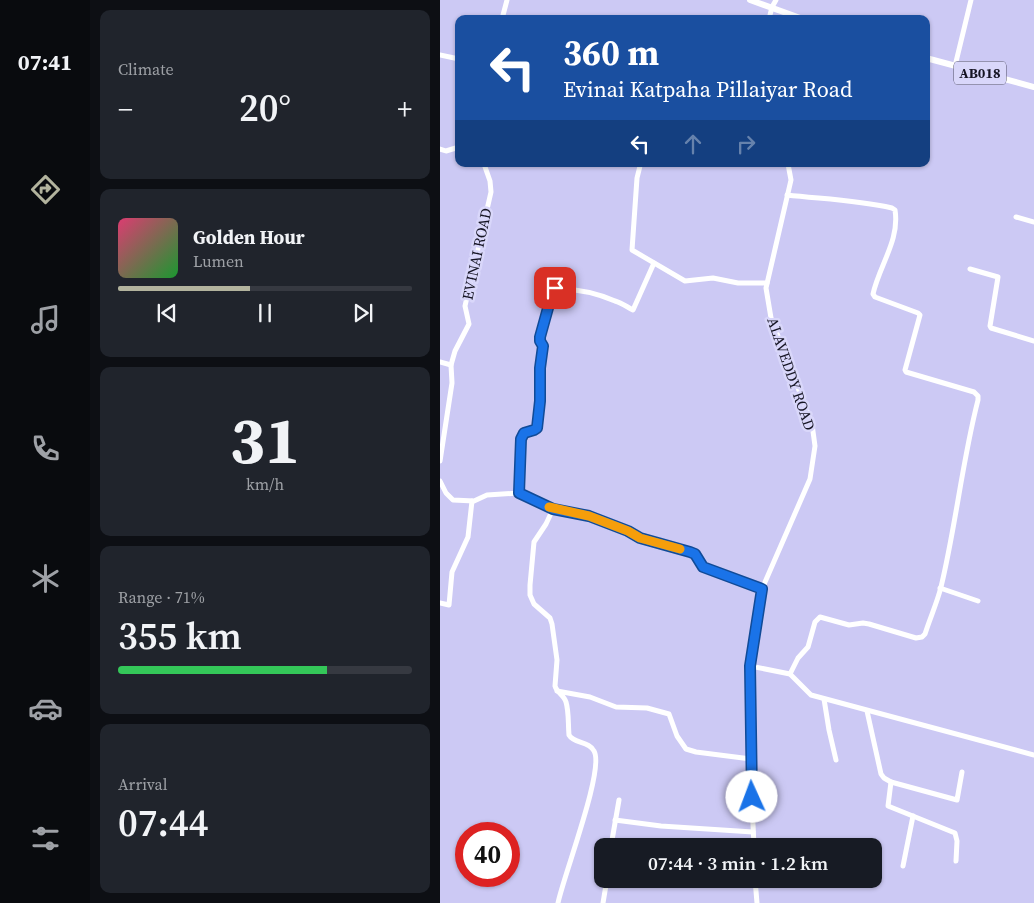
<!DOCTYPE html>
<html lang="en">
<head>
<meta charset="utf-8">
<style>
  :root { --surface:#171b24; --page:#20242c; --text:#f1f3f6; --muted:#9ea1a6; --line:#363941; --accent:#b2b39d }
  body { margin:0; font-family:"Source Serif 4",serif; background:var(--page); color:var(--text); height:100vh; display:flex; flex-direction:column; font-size:19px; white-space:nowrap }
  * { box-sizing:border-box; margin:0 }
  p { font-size:16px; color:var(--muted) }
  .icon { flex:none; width:28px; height:28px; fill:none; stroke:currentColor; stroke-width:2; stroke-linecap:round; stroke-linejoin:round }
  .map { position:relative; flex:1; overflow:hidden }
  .drawer { display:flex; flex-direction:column; gap:10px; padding:10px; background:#0d0f14; width:350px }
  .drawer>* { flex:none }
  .banner { position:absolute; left:15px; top:15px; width:475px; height:152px; border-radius:10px; box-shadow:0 1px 4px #0004; background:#1a4fa0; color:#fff; overflow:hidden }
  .speed { position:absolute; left:15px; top:822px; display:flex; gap:10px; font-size:25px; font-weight:700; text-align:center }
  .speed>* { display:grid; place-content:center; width:65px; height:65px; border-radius:50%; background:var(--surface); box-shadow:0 1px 4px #0004; line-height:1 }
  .speed .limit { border:8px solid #d22; background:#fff; color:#111 }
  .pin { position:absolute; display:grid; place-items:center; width:42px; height:42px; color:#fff; margin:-21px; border-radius:10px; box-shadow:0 2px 8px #0006 }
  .me { position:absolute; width:55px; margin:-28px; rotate:358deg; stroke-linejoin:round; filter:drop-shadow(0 0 4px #0008) }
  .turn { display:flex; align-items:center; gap:18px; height:105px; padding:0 25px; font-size:22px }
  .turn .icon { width:65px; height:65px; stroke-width:2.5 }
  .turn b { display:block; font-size:35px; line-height:42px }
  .lanes { display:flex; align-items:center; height:48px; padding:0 25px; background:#0003; justify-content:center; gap:25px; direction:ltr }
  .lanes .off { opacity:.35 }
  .big { font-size:38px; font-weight:600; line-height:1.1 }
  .drawer .card { flex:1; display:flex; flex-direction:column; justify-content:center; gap:8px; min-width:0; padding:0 18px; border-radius:10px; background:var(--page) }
  .drawer .dial { align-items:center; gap:0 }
  .dial b { font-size:65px; line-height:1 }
  .song { display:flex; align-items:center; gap:15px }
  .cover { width:60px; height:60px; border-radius:8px; background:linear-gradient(135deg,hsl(340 70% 55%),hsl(130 70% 35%)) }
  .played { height:5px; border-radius:2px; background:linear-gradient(90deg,var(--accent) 45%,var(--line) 45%) }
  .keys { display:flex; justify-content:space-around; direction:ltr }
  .heat { display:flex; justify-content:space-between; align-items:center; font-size:28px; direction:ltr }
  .charge { height:8px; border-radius:4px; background:linear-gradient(90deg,#34c759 71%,var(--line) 0) }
  .trip { position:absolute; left:154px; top:838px; width:288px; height:50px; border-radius:10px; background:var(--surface); box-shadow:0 1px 4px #0004; font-weight:600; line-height:50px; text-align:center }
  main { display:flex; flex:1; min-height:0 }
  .tab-bar { display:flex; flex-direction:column; width:90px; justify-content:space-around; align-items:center; background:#090b0e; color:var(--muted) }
  .tab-bar .icon { width:35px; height:35px }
  .tab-bar .selected { color:var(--accent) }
  .tab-bar b { font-size:22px; color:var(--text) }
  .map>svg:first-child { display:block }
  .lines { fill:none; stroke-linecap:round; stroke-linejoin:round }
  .minor { stroke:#fff; stroke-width:5 }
  .major { stroke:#fff; stroke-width:6 }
  .route-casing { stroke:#114b97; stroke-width:12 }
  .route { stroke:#1a73e8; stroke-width:9 }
  .slow { stroke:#f59e0b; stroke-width:9 }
  .labels { text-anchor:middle; stroke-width:5; stroke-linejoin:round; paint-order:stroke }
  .shield { fill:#d9d7fa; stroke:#504f64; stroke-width:1 }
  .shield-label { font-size:14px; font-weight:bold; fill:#161524 }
  .street-label { font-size:15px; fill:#161524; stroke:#d9d7fa }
</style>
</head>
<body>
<main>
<nav class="tab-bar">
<b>07:41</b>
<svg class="icon selected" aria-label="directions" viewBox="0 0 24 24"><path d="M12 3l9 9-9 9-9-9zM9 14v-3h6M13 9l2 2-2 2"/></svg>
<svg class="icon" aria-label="music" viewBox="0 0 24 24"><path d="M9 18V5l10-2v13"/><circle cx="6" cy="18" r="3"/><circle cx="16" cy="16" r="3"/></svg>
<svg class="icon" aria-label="phone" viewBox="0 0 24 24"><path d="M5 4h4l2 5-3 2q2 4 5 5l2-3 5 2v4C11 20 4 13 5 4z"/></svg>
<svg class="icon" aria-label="climate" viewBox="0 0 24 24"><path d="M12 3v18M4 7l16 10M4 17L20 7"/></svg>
<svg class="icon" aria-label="car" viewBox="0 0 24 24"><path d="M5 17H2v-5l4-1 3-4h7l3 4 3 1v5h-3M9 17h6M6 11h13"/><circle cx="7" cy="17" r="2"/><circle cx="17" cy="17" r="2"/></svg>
<svg class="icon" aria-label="filters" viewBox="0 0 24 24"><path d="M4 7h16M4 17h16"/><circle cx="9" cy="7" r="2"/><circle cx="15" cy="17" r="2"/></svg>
</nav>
<section class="drawer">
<div class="card"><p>Climate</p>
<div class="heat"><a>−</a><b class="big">20°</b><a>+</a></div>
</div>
<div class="card">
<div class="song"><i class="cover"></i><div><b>Golden Hour</b><p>Lumen</p></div></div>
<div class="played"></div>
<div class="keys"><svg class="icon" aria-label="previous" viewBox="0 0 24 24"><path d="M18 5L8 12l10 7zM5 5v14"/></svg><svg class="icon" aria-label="pause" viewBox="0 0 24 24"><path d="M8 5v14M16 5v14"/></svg><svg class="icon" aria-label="next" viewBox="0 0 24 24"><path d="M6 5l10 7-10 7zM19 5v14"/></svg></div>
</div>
<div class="card dial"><b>31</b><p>km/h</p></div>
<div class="card"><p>Range · 71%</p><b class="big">355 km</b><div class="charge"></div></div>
<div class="card"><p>Arrival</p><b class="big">07:44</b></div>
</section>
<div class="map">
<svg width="594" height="903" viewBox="0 0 594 903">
  <rect width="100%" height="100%" fill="#ccc9f4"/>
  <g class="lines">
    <g class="minor">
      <path d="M62 19 67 0"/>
      <path d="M329 19 332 7 336 0"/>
      <path d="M0 55 19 59"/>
      <path d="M515 66 531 0"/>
      <path d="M0 149 6 151 19 147"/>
      <path d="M200 166 197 178 192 250 245 281 273 278 298 283H327"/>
      <path d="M347 195C382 199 417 200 452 208L455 210C460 240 439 266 433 294L435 297 478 313 480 315 465 370 466 372 534 392 538 396V400C522 462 516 525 501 587 497 603 490 618 485 634L482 637 476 638 429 624 423 623 409 625 380 617 375 622 368 647 358 658 350 674"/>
      <path d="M576 217 594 222"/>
      <path d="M530 269 558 277 550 326 551 328 594 341"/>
      <path d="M0 362 11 365"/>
      <path d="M0 461 12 383 11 365 15 351 29 324 25 306 51 192 50 181 44 164"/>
      <path d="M0 481 6 493 13 500 34 501 47 495 79 493 113 509 149 516 188 531 200 538 250 552C258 555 257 562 262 566 272 574 308 584 322 589"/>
      <path d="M79 493 81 439 84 433 94 431 97 428 100 401V368L103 347 100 341V337L113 290 115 288C135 289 157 293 175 301 182 303 187 307 193 310L214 263"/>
      <path d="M113 509 106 524 94 542 90 585V595L94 604 110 618 112 624 117 660 115 686C117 693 124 695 126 702 129 712 128 724 129 735 134 744 149 741 154 751 165 769 123 877 118 903"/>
      <path d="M500 588 538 601"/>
      <path d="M0 603 9 605 12 572 28 537 32 501"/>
      <path d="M310 666 350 674 371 695 594 755"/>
      <path d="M117 691 150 697 176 707 207 708 229 714 237 736 246 749 256 752 311 759"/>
      <path d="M384 699 389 730 396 760"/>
      <path d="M427 711 441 774 444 778 451 782 517 800 522 772"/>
      <path d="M451 782 448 806 515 833 517 841 516 861"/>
      <path d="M175 820 221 826 313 832"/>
      <path d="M171 846 179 800"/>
      <path d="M314 846C310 761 305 673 322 589L370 479 375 446 372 424 331 318 326 288 351 180 348 164"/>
      <path d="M463 866 473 816"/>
      <path d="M315 879 317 903"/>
      <path d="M163 903 167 879"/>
    </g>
    <g class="major">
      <path d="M310 0 363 19"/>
      <path d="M486 58 594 87"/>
    </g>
  </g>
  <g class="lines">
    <g class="route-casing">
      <path id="route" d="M115 288 113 290 100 337V341L103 346 100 368V401L97 428 94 430 84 433 81 439 79 493 113 509 149 516 188 531 200 538 250 552 255 554 263 567 322 589 310 666 312 797"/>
    </g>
    <use href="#route" class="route"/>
    <path class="slow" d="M109 507 149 516 188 531 200 538 240 549"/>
  </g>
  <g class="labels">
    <rect class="shield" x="514" y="61.5" width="52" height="23" rx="4"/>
    <g class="shield-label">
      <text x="540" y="78">AB018</text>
    </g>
    <g class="street-label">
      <text transform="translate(37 254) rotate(-78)" y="5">EVINAI ROAD</text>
      <text transform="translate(351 374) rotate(71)" y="5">ALAVEDDY ROAD</text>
    </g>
  </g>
</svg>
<div class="speed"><div class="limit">40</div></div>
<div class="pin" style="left:115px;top:288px;background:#d93025"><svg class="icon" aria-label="arrive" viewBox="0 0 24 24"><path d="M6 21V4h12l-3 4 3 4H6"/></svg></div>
<svg class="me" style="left:312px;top:797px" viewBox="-20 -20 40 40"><circle r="19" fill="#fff"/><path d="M0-13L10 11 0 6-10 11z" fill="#1a73e8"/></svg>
<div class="trip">07:44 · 3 min · 1.2 km</div>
<div class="banner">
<div class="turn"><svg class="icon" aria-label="left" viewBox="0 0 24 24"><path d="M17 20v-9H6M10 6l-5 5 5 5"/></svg><div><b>360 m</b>Evinai Katpaha Pillaiyar Road</div></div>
<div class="lanes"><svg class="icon" aria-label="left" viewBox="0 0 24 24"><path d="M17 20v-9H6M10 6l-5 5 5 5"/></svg><svg class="icon off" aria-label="ahead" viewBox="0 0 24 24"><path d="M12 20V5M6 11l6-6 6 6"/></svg><svg class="icon off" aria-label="right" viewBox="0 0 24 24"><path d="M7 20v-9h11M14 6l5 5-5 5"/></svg></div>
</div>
</div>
</main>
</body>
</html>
